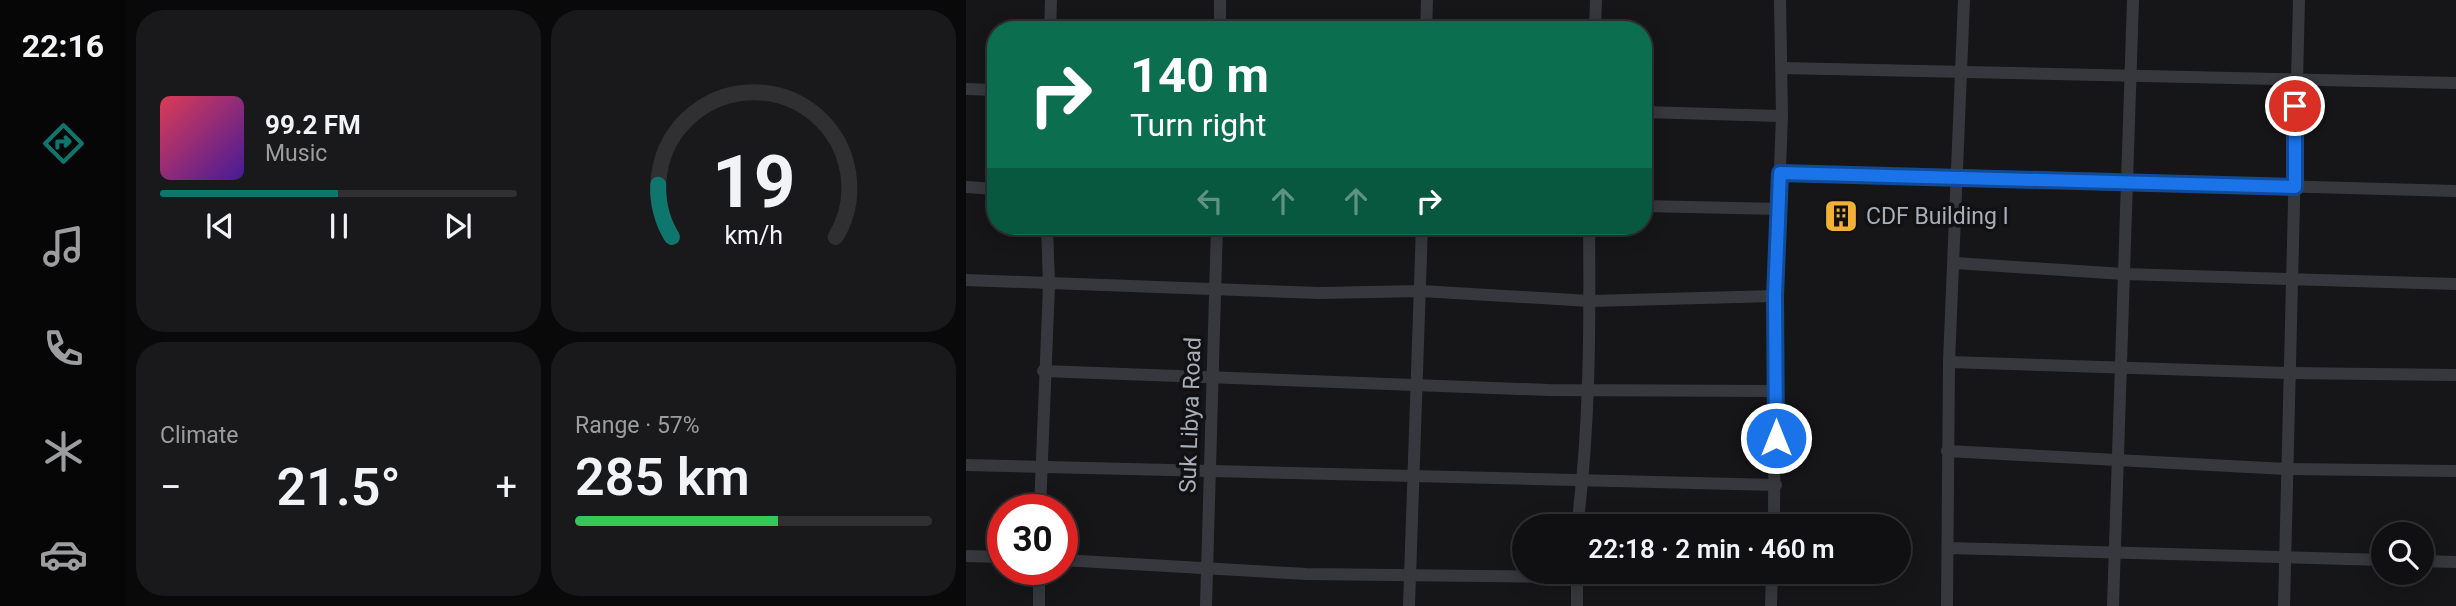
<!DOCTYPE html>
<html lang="en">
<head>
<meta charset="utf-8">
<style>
  :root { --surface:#101012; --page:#19191b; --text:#f1f3f6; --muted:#9c9d9f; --line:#303032; --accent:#0f766e }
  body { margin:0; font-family:Roboto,sans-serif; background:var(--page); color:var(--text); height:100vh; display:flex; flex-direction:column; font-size:26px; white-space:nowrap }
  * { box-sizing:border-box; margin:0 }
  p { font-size:23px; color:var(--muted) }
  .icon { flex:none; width:38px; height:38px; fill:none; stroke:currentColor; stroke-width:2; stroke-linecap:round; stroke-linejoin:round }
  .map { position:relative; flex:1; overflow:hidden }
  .side { display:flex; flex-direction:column; gap:10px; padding:10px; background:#09090a; width:840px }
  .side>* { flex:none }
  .banner { position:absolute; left:21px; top:21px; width:665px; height:214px; border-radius:28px; box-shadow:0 4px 18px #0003,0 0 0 2px var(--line); background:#0b6e4f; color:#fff; overflow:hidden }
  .tools { position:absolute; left:1405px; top:522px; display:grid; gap:14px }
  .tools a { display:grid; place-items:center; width:63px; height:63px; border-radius:50%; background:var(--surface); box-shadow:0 4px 18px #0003,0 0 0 2px var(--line); font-size:35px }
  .speed { position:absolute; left:21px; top:494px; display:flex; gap:14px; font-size:35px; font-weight:700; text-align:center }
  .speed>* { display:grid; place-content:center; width:91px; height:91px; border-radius:50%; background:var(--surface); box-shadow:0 4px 18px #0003,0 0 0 2px var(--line); line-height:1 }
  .speed .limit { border:10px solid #d22; background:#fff; color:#111 }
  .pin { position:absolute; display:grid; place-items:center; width:60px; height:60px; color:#fff; margin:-30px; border:4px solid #fff; border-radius:50%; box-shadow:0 2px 7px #0007 }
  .me { position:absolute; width:77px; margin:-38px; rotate:0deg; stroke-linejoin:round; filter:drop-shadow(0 0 5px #0008) }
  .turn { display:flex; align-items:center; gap:24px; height:147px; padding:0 28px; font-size:32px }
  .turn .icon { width:91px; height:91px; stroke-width:2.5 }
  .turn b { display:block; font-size:49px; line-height:60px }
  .lanes { display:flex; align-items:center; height:66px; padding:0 28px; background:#0003; justify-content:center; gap:35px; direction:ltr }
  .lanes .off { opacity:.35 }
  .big { font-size:52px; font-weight:600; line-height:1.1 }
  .side .tile { flex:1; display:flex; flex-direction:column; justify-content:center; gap:10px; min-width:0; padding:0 24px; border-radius:28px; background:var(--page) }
  .side .dial { align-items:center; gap:0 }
  .dial svg { height:182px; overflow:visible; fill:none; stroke:var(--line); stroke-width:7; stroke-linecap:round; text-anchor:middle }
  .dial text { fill:var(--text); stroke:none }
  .song { display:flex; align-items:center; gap:21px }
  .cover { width:84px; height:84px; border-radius:10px; background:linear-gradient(135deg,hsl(350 70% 55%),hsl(260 70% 35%)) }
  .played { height:7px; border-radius:4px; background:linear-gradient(90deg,var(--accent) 50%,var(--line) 50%) }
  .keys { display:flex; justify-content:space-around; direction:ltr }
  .heat { display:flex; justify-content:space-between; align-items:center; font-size:38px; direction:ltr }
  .charge { height:10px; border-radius:5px; background:linear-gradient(90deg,#34c759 57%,var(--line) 0) }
  .side .tiles { flex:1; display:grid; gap:10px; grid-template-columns:repeat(2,1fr) }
  .trip { position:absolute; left:546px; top:514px; width:399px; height:70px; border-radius:35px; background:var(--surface); box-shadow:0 4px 18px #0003,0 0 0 2px var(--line); font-weight:600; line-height:70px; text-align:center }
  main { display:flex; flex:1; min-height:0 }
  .dock { display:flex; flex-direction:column; width:126px; justify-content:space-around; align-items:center; background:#060607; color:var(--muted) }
  .dock .icon { width:49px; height:49px }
  .dock .active { color:var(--accent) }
  .dock b { font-size:32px; color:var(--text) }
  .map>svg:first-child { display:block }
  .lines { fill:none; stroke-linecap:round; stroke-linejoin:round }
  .minor { stroke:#37383d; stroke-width:12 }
  .route-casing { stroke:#114b97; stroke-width:18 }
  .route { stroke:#1a73e8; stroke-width:12 }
  .labels { text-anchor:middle; stroke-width:7; stroke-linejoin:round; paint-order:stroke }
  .poi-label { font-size:23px; fill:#a8adb8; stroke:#111113; text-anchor:start }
  .street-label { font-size:23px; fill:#a8adb8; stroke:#111113 }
</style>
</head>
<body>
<main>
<nav class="dock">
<b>22:16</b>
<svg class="icon active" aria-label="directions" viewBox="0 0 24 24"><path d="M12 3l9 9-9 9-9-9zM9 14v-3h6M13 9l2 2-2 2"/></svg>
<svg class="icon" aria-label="music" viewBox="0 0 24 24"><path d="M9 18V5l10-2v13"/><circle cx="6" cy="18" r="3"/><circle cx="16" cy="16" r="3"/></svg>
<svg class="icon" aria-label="phone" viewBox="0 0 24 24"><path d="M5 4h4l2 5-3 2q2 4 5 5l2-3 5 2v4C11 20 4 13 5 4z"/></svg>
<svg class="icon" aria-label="climate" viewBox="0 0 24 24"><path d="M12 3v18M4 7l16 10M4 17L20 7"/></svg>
<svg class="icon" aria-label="car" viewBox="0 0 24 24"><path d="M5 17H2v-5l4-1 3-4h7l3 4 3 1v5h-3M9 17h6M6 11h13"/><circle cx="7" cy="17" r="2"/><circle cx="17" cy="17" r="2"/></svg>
</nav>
<section class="side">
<div class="tiles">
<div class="tile">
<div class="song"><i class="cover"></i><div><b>99.2 FM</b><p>Music</p></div></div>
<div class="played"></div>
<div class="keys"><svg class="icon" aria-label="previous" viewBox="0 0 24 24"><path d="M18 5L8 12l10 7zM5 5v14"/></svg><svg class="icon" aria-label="pause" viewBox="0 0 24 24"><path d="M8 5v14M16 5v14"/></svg><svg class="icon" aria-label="next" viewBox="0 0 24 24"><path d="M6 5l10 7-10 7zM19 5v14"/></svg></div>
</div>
<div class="tile dial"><svg viewBox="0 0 100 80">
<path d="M14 69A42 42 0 1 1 86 69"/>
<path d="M14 69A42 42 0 0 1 8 46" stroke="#0f766e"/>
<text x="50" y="56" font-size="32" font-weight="700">19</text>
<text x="50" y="72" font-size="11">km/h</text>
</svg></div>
<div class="tile"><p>Climate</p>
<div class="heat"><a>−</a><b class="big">21.5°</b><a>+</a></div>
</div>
<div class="tile"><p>Range · 57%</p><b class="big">285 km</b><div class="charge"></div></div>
</div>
</section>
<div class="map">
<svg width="1490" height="606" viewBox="0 0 1490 606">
  <rect width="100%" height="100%" fill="#161618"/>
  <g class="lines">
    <g class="minor">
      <path d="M84 30 85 0"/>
      <path d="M254 30V0"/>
      <path d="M460 30 461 0"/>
      <path d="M629 30 630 0"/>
      <path d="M816 68 1490 83"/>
      <path d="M0 89 30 90"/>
      <path d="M677 112 816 116"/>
      <path d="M814 172 1490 191"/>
      <path d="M0 187 30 189"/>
      <path d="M677 206 813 209"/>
      <path d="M989 263 1158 274 1490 284"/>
      <path d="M0 280 354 293 455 291 624 301 809 296"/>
      <path d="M983 362 1322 373 1490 375"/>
      <path d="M77 371 583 390 810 391"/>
      <path d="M981 451 1320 469 1490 471"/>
      <path d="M0 465 810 485"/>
      <path d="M74 509 83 285 81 226"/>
      <path d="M611 527C624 428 624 325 623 226"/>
      <path d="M808 527 809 296 816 116 814 0"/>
      <path d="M982 548 1418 560"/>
      <path d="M0 556 37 557"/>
      <path d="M96 560 340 574 611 577 806 575"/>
      <path d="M1456 561 1490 562"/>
      <path d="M611 572V606"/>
      <path d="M73 606V569"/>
      <path d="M240 606 251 226"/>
      <path d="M443 606 456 226"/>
      <path d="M805 606 806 572"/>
      <path d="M981 606 983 362 998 0"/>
      <path d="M1147 606 1167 0"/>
      <path d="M1318 606 1333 0"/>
    </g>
  </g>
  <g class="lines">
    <g class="route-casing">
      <path id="route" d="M810 438 809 296 814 173 1329 187V106"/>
    </g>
    <use href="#route" class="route"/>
  </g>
  <defs>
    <g id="building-square" transform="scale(1.75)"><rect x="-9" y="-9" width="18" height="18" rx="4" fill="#f2b134" stroke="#111113"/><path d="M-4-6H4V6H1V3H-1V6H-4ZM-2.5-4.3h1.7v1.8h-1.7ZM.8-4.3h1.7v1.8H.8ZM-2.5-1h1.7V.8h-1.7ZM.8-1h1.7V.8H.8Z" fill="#111"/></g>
  </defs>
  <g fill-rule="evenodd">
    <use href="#building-square" x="875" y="216"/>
  </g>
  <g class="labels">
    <g class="poi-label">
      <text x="900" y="224">CDF Building I</text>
    </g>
    <g class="street-label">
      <text transform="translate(224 415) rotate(-88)" y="8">Suk Libya Road</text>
    </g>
  </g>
</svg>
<div class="tools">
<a><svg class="icon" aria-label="search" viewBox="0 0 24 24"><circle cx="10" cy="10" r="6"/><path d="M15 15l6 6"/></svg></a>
</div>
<div class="speed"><div class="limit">30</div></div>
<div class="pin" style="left:1329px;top:106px;background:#d93025"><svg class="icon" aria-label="arrive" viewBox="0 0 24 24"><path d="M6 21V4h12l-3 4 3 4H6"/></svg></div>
<svg class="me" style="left:810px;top:438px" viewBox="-20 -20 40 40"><circle r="17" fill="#1a73e8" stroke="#fff" stroke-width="3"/><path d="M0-11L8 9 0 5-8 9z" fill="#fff"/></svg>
<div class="trip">22:18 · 2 min · 460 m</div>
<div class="banner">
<div class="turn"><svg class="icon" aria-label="right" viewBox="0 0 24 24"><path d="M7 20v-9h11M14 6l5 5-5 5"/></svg><div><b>140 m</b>Turn right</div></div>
<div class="lanes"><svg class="icon off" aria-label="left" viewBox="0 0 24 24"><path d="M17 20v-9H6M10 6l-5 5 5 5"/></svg><svg class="icon off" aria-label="ahead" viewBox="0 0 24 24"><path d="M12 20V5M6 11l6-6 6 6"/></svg><svg class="icon off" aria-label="ahead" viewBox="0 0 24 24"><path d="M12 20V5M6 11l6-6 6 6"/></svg><svg class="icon" aria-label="right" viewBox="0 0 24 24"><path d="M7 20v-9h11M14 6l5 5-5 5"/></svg></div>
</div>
</div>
</main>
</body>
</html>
